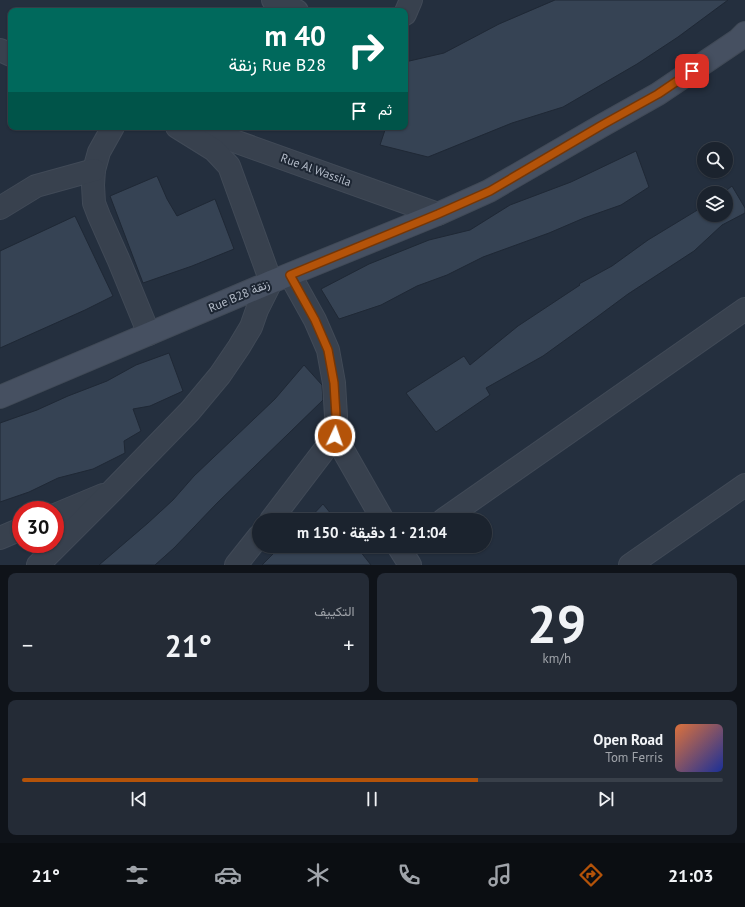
<!DOCTYPE html>
<html lang="ar">
<head>
<meta charset="utf-8">
<style>
  :root { --surface:#1b232e; --page:#242b36; --text:#f1f3f6; --muted:#a0a4aa; --line:#39404a; --accent:#b45309 }
  body { margin:0; font-family:"PT Sans",Vazirmatn,sans-serif; background:var(--page); color:var(--text); direction:rtl; height:100vh; display:flex; flex-direction:column; font-size:15px; white-space:nowrap }
  * { box-sizing:border-box; margin:0 }
  p { font-size:13px; color:var(--muted) }
  .icon { flex:none; width:22px; height:22px; fill:none; stroke:currentColor; stroke-width:2; stroke-linecap:round; stroke-linejoin:round }
  .map { position:relative; height:565px; overflow:hidden; direction:ltr }
  .panel { display:flex; flex-direction:column; gap:8px; padding:8px; background:#0f1319; flex:1 }
  .panel>* { flex:none }
  .banner { position:absolute; left:8px; top:8px; width:400px; height:122px; border-radius:8px; box-shadow:0 1px 3px #0004,0 0 0 1px var(--line); direction:rtl; background:#00695c; color:#fff; overflow:hidden }
  .tools { position:absolute; left:697px; top:142px; display:grid; gap:8px }
  .tools a { display:grid; place-items:center; width:36px; height:36px; border-radius:50%; background:var(--surface); box-shadow:0 1px 3px #0004,0 0 0 1px var(--line); font-size:20px }
  .speed { position:absolute; left:12px; top:501px; display:flex; gap:8px; font-size:20px; font-weight:700; text-align:center }
  .speed>* { display:grid; place-content:center; width:52px; height:52px; border-radius:50%; background:var(--surface); box-shadow:0 1px 3px #0004,0 0 0 1px var(--line); line-height:1 }
  .speed .limit { border:6px solid #d22; background:#fff; color:#111 }
  .pin { position:absolute; display:grid; place-items:center; width:34px; height:34px; color:#fff; margin:-17px; border-radius:8px; box-shadow:0 2px 6px #0006 }
  .me { position:absolute; width:44px; margin:-22px; rotate:3deg; stroke-linejoin:round; filter:drop-shadow(0 0 3px #0008) }
  .turn { display:flex; align-items:center; gap:14px; height:84px; padding:0 16px; font-size:18px }
  .turn .icon { width:52px; height:52px; stroke-width:2.5 }
  .turn b { display:block; font-size:28px; line-height:34px }
  .then { display:flex; align-items:center; height:38px; padding:0 16px; background:#0003; gap:8px; font-size:15px }
  .big { font-size:30px; font-weight:700; line-height:1.1 }
  .panel .widget { flex:1; display:flex; flex-direction:column; justify-content:center; gap:6px; min-width:0; padding:0 14px; border-radius:8px; background:var(--page) }
  .panel .dial { align-items:center; gap:0 }
  .dial b { font-size:52px; line-height:1 }
  .song { display:flex; align-items:center; gap:12px }
  .cover { width:48px; height:48px; border-radius:6px; background:linear-gradient(135deg,hsl(20 70% 55%),hsl(230 70% 35%)) }
  .played { height:4px; border-radius:2px; background:linear-gradient(90deg,var(--accent) 65%,var(--line) 65%) }
  .keys { display:flex; justify-content:space-around; direction:ltr }
  .heat { display:flex; justify-content:space-between; align-items:center; font-size:22px; direction:ltr }
  .panel .tiles { flex:1; display:grid; gap:8px; grid-template-columns:1fr 1fr }
  .widget:last-child { grid-column:span 2 }
  .trip { position:absolute; left:252px; top:513px; width:240px; height:40px; border-radius:20px; background:var(--surface); box-shadow:0 1px 3px #0004,0 0 0 1px var(--line); font-weight:700; line-height:40px; text-align:center; direction:rtl }
  .tab-bar { display:flex; height:64px; justify-content:space-around; align-items:center; background:#0b0e12; color:var(--muted) }
  .tab-bar .icon { width:28px; height:28px }
  .tab-bar .selected { color:var(--accent) }
  .tab-bar b { font-size:18px; color:var(--text) }
  .map>svg:first-child { display:block }
  .building { fill:#364354; stroke:#1f2835 }
  .lines { fill:none; stroke-linecap:round; stroke-linejoin:round }
  .street-casing { stroke:#414a57; stroke-width:24 }
  .secondary-casing { stroke:#414a57; stroke-width:24 }
  .street { stroke:#38414e; stroke-width:22 }
  .secondary { stroke:#465061; stroke-width:22 }
  .route-casing { stroke:#753606; stroke-width:10 }
  .route { stroke:#b45309; stroke-width:7 }
  .labels { text-anchor:middle; stroke-width:4; stroke-linejoin:round; paint-order:stroke }
  .street-label { font-size:12px; fill:#b4bcc9; stroke:#1d2633 }
</style>
</head>
<body>
<div class="map">
<svg width="745" height="565" viewBox="0 0 745 565">
  <rect width="100%" height="100%" fill="#242f3e"/>
  <g class="building">
    <path d="M555 0H728L678 37 637 64 563 107 512 123 428 157 380 145 386 127H405V62L444 53 499 24Z"/>
    <path d="M636 151 649 187 621 205 584 218 549 233 483 257 447 275 417 286 381 305 339 319 321 289 369 264 429 240 470 230 510 205 571 182Z"/>
    <path d="M157 176 167 199 177 216 215 199 234 249 192 266 143 283 110 196Z"/>
    <path d="M732 186 745 208V213L722 225 694 251 628 294 597 317 543 356 486 388 490 395 436 432 406 393 464 356 470 365 518 326 580 285 579 284 612 266 648 240 704 206V215H726V193H723Z"/>
    <path d="M75 216 113 296 85 310 0 348V251Z"/>
    <path d="M169 353 183 391 150 406 133 409 141 431 124 441 125 453 93 469 58 478 29 492 0 502V423L37 410 68 396 107 381 136 365Z"/>
    <path d="M304 365 322 385 323 400 217 503 174 548 155 565H99L148 523 173 500 194 476 275 399Z"/>
    <path d="M323 504 336 520H308Z"/>
    <path d="M281 546H356L371 565H262Z"/>
  </g>
  <g class="lines">
    <g class="street-casing">
      <g id="street">
        <path d="M273 0 297 11"/>
        <path d="M405 14 411 0"/>
        <path d="M0 50 11 55"/>
        <path d="M113 127 99 152 94 170 93 185 94 203 99 216 119 261 149 334"/>
        <path d="M195 127 438 214"/>
        <path d="M0 208 36 186 94 170"/>
        <path d="M290 275 315 320 328 350 334 383 336 416 335 436 383 520"/>
        <path d="M55 515 103 495"/>
        <path d="M271 520 335 436"/>
        <path d="M443 520 745 309"/>
        <path d="M0 538 21 529"/>
        <path d="M398 546 410 565"/>
        <path d="M38 565 113 490 190 411 220 375 239 347 251 327 257 310 271 282 229 166 214 150 177 127"/>
        <path d="M236 565 259 536"/>
        <path d="M630 565 745 485"/>
      </g>
    </g>
    <g class="secondary-casing">
      <path id="secondary" d="M0 397 271 282 438 214 489 191 603 125 658 94 738 40 745 33"/>
    </g>
    <use href="#street" class="street"/>
    <use href="#secondary" class="secondary"/>
  </g>
  <g class="lines">
    <g class="route-casing">
      <path id="route" d="M335 436 336 416 334 383 328 350 315 320 290 275 438 214 490 191 602 125 658 94 692 71"/>
    </g>
    <use href="#route" class="route"/>
  </g>
  <g class="labels">
    <g class="street-label">
      <text transform="translate(316 170) rotate(20)" y="4">Rue Al Wassila</text>
      <text transform="translate(239 296) rotate(-23)" y="4">Rue B28 زنقة</text>
    </g>
  </g>
</svg>
<div class="tools">
<a><svg class="icon" aria-label="search" viewBox="0 0 24 24"><circle cx="10" cy="10" r="6"/><path d="M15 15l6 6"/></svg></a>
<a><svg class="icon" aria-label="layers" viewBox="0 0 24 24"><path d="M12 4l9 5-9 5-9-5zM3 14l9 5 9-5"/></svg></a>
</div>
<div class="speed"><div class="limit">30</div></div>
<div class="pin" style="left:692px;top:71px;background:#d93025"><svg class="icon" aria-label="arrive" viewBox="0 0 24 24"><path d="M6 21V4h12l-3 4 3 4H6"/></svg></div>
<svg class="me" style="left:335px;top:436px" viewBox="-20 -20 40 40"><circle r="17" fill="#b45309" stroke="#fff" stroke-width="3"/><path d="M0-11L8 9 0 5-8 9z" fill="#fff"/></svg>
<div class="trip">21:04 · 1 دقيقة · 150 m</div>
<div class="banner">
<div class="turn"><svg class="icon" aria-label="right" viewBox="0 0 24 24"><path d="M7 20v-9h11M14 6l5 5-5 5"/></svg><div><b>40 m</b>Rue B28 زنقة</div></div>
<div class="then">ثم<svg class="icon" aria-label="arrive" viewBox="0 0 24 24"><path d="M6 21V4h12l-3 4 3 4H6"/></svg></div>
</div>
</div>
<section class="panel">
<div class="tiles">
<div class="widget dial"><b>29</b><p>km/h</p></div>
<div class="widget"><p>التكييف</p>
<div class="heat"><a>−</a><b class="big">21°</b><a>+</a></div>
</div>
<div class="widget">
<div class="song"><i class="cover"></i><div><b>Open Road</b><p>Tom Ferris</p></div></div>
<div class="played"></div>
<div class="keys"><svg class="icon" aria-label="previous" viewBox="0 0 24 24"><path d="M18 5L8 12l10 7zM5 5v14"/></svg><svg class="icon" aria-label="pause" viewBox="0 0 24 24"><path d="M8 5v14M16 5v14"/></svg><svg class="icon" aria-label="next" viewBox="0 0 24 24"><path d="M6 5l10 7-10 7zM19 5v14"/></svg></div>
</div>
</div>
</section>
<nav class="tab-bar">
<b>21:03</b>
<svg class="icon selected" aria-label="directions" viewBox="0 0 24 24"><path d="M12 3l9 9-9 9-9-9zM9 14v-3h6M13 9l2 2-2 2"/></svg>
<svg class="icon" aria-label="music" viewBox="0 0 24 24"><path d="M9 18V5l10-2v13"/><circle cx="6" cy="18" r="3"/><circle cx="16" cy="16" r="3"/></svg>
<svg class="icon" aria-label="phone" viewBox="0 0 24 24"><path d="M5 4h4l2 5-3 2q2 4 5 5l2-3 5 2v4C11 20 4 13 5 4z"/></svg>
<svg class="icon" aria-label="climate" viewBox="0 0 24 24"><path d="M12 3v18M4 7l16 10M4 17L20 7"/></svg>
<svg class="icon" aria-label="car" viewBox="0 0 24 24"><path d="M5 17H2v-5l4-1 3-4h7l3 4 3 1v5h-3M9 17h6M6 11h13"/><circle cx="7" cy="17" r="2"/><circle cx="17" cy="17" r="2"/></svg>
<svg class="icon" aria-label="filters" viewBox="0 0 24 24"><path d="M4 7h16M4 17h16"/><circle cx="9" cy="7" r="2"/><circle cx="15" cy="17" r="2"/></svg>
<b>21°</b>
</nav>
</body>
</html>
